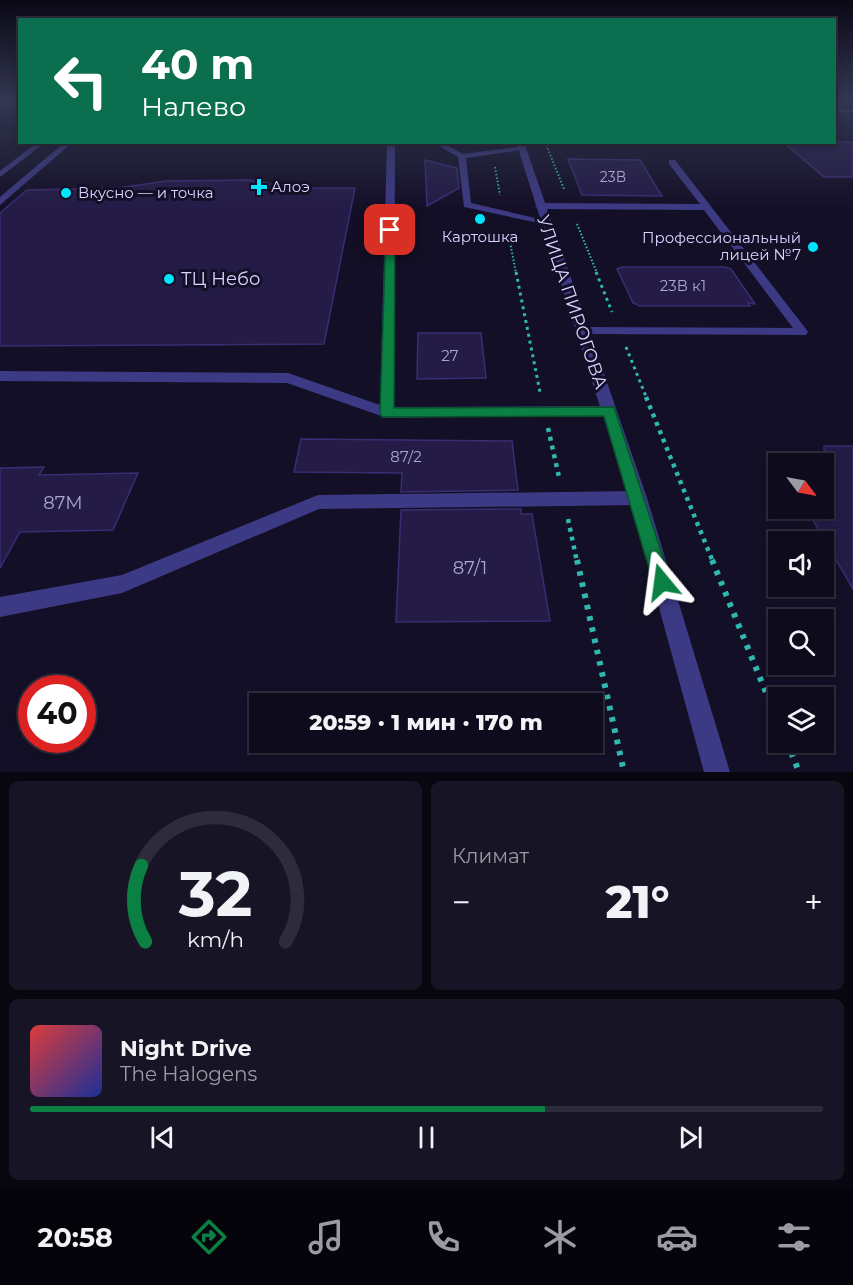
<!DOCTYPE html>
<html lang="ru">
<head>
<meta charset="utf-8">
<style>
  :root { --surface:#0e0b1c; --page:#171425; --text:#f1f3f6; --muted:#9b9ba3; --line:#2e2b3b; --accent:#0b8043 }
  body { margin:0; font-family:Montserrat,sans-serif; background:var(--page); color:var(--text); height:100vh; display:flex; flex-direction:column; font-size:22px; white-space:nowrap }
  * { box-sizing:border-box; margin:0 }
  p { font-size:20px; color:var(--muted) }
  .icon { flex:none; width:33px; height:33px; fill:none; stroke:currentColor; stroke-width:2; stroke-linecap:round; stroke-linejoin:round }
  .map { position:relative; height:772px; overflow:hidden }
  .details { display:flex; flex-direction:column; gap:9px; padding:9px; background:#08060f; flex:1 }
  .details>* { flex:none }
  .hud { position:absolute; left:18px; top:18px; width:818px; height:126px; border-radius:0px; box-shadow:0 3px 9px #0003,0 0 0 2px var(--line); background:#0b6e4f; color:#fff; overflow:hidden }
  .needle { width:39px; rotate:122deg }
  .fabs { position:absolute; left:768px; top:453px; display:grid; gap:12px }
  .fabs a { display:grid; place-items:center; width:66px; height:66px; border-radius:0px; background:var(--surface); box-shadow:0 3px 9px #0003,0 0 0 2px var(--line); font-size:30px }
  .speed { position:absolute; left:18px; top:675px; display:flex; gap:12px; font-size:30px; font-weight:700; text-align:center }
  .speed>* { display:grid; place-content:center; width:78px; height:78px; border-radius:50%; background:var(--surface); box-shadow:0 3px 9px #0003,0 0 0 2px var(--line); line-height:1 }
  .speed .limit { border:9px solid #d22; background:#fff; color:#111 }
  .pin { position:absolute; display:grid; place-items:center; width:51px; height:51px; color:#fff; margin:-26px; border-radius:12px; box-shadow:0 3px 9px #0006 }
  .me { position:absolute; width:66px; margin:-33px; rotate:344deg; stroke-linejoin:round; filter:drop-shadow(0 0 4px #0008) }
  .turn { display:flex; align-items:center; gap:21px; height:126px; padding:0 24px; font-size:27px }
  .turn .icon { width:78px; height:78px; stroke-width:2.5 }
  .turn b { display:block; font-size:42px; line-height:51px }
  .big { font-size:45px; font-weight:800; line-height:1.1 }
  .details .widget { flex:1; display:flex; flex-direction:column; justify-content:center; gap:9px; min-width:0; padding:0 21px; border-radius:9px; background:var(--page) }
  .details .dial { align-items:center; gap:0 }
  .dial svg { height:156px; overflow:visible; fill:none; stroke:var(--line); stroke-width:7; stroke-linecap:round; text-anchor:middle }
  .dial text { fill:var(--text); stroke:none }
  .song { display:flex; align-items:center; gap:18px }
  .cover { width:72px; height:72px; border-radius:9px; background:linear-gradient(135deg,hsl(0 70% 55%),hsl(230 70% 35%)) }
  .played { height:6px; border-radius:3px; background:linear-gradient(90deg,var(--accent) 65%,var(--line) 65%) }
  .keys { display:flex; justify-content:space-around; direction:ltr }
  .heat { display:flex; justify-content:space-between; align-items:center; font-size:33px; direction:ltr }
  .details .tiles { flex:1; display:grid; gap:9px; grid-template-columns:1fr 1fr }
  .widget:last-child { grid-column:span 2 }
  .trip { position:absolute; left:249px; top:693px; width:354px; height:60px; border-radius:0px; background:var(--surface); box-shadow:0 3px 9px #0003,0 0 0 2px var(--line); font-weight:800; line-height:60px; text-align:center }
  .tabs { display:flex; height:96px; justify-content:space-around; align-items:center; background:#06040b; color:var(--muted) }
  .tabs .icon { width:42px; height:42px }
  .tabs .selected { color:var(--accent) }
  .tabs b { font-size:27px; color:var(--text) }
  .map>svg:first-child { display:block }
  .building { fill:#241b47; stroke:#3b2d73; stroke-width:1.5 }
  .lines { fill:none; stroke-linecap:round; stroke-linejoin:round }
  .path-far3 { stroke:#2fb8b0; stroke-width:2; stroke-dasharray:1.5 2; stroke-linecap:butt }
  .path-far2 { stroke:#2fb8b0; stroke-width:3; stroke-dasharray:3 4; stroke-linecap:butt }
  .path-far1 { stroke:#2fb8b0; stroke-width:4.5; stroke-dasharray:4 5; stroke-linecap:butt }
  .path { stroke:#2fb8b0; stroke-width:6; stroke-dasharray:4.5 7; stroke-linecap:butt }
  .service { fill:#3d3a85; fill-rule:evenodd }
  .tertiary { fill:#3d3a85; fill-rule:evenodd }
  .secondary { fill:#6f6bff; fill-rule:evenodd }
  .route { fill:#0b8043; stroke:#07532c; stroke-width:1.5 }
  .poi-dot { fill:#00e5ff; stroke:#130f26; stroke-width:2 }
  .labels { text-anchor:middle; stroke-width:6; stroke-linejoin:round; paint-order:stroke }
  .far-number-label { font-size:14px; fill:#aca6d1 }
  .far-poi-label { font-size:15px; fill:#d9d4ff; stroke:#130f26; text-anchor:start }
  .number-label { font-size:15px; fill:#aca6d1 }
  .poi-label { font-size:18px; fill:#d9d4ff; stroke:#130f26; text-anchor:start }
  .street-label { font-size:18px; fill:#d9d4ff; stroke:#130f26 }
  .near-number-label { font-size:18px; fill:#aca6d1 }
</style>
</head>
<body>
<div class="map">
<svg width="853" height="772" viewBox="0 0 853 772">
  <rect width="100%" height="100%" fill="#130f26"/>
  <g class="building">
    <path d="M783 142H853V177H824Z"/>
    <path d="M568 159 640 160 662 196 582 195Z"/>
    <path d="M425 160 457 168 459 188 427 206Z"/>
    <path d="M250 180 292 188H355L324 344 0 346V213L27 190 118 188 166 181Z"/>
    <path d="M622 267H725L731 269 755 304 748 303 750 306H640L633 303 617 269Z"/>
    <path d="M418 333H481L486 378 417 379Z"/>
    <path d="M301 439 512 441 518 490 401 492 402 473 294 472Z"/>
    <path d="M824 446H853V589L806 508H824Z"/>
    <path d="M44 467 39 475 138 473 113 530 20 532 0 568V468Z"/>
    <path d="M521 509V514H532L550 621 396 622 401 510Z"/>
  </g>
  <g class="lines">
    <g class="path-far3">
      <path d="M834 111H853"/>
      <path d="M545 142 564 189"/>
      <path d="M495 167 500 195"/>
      <path d="M577 224 597 273"/>
      <path d="M508 232 516 273"/>
    </g>
    <g class="path-far2">
      <path d="M516 272 540 392"/>
      <path d="M596 272 612 312"/>
      <path d="M626 347 647 399"/>
    </g>
    <g class="path-far1">
      <path d="M646 397 713 562"/>
      <path d="M548 428 559 477"/>
      <path d="M568 519 577 562"/>
    </g>
    <g class="path">
      <path d="M577 560 624 772"/>
      <path d="M712 560 778 722"/>
      <path d="M787 742 799 772"/>
    </g>
    <g class="service">
      <path d="M38 142H46L0 177V171Z"/>
      <path d="M65 142H73L0 205V197Z"/>
      <path d="M387 142H395L394 407 609 406 614 407 616 411 614 415 387 418 287 383 0 381V371L288 373 380 405Z"/>
      <path d="M432 142H442L463 154 525 146V150H522L466 158 471 203 548 221V225L464 207 458 157Z"/>
      <path d="M669 160H675L806 329 808 332 806 335 577 334 575 331 581 327 793 328 704 210 539 209 535 206 539 203 700 204 669 164Z"/>
      <path d="M638 491 644 493 646 498 644 503 638 505 319 509 122 593 0 617V597L122 575 318 495Z"/>
    </g>
    <path class="tertiary" d="M516 142H524L647 498 730 772H704L629 498Z"/>
    <rect class="secondary" x="0" y="101" width="20" height="2"/>
  </g>
  <linearGradient id="sky" x2="0" y2="1"><stop stop-color="#0a0815"/><stop offset="0.48" stop-color="#333752"/><stop offset="1" stop-color="#333752" stop-opacity="0"/></linearGradient>
  <rect width="853" height="209" fill="url(#sky)"/>
  <path class="route" d="M386 228 395 230 394 408 614 407 671 582 669 589 662 591 656 589 653 582 604 416 382 417 380 413Z"/>
  <g class="poi-dot">
    <path d="M256 178h6v6h6v6h-6v6h-6v-6h-6v-6h6z"/>
    <circle cx="66" cy="193" r="6"/>
    <circle cx="480" cy="219" r="6"/>
    <circle cx="813" cy="247" r="6"/>
    <circle cx="169" cy="279" r="6"/>
  </g>
  <g class="labels">
    <g class="far-number-label">
      <text x="613" y="182">23В</text>
    </g>
    <g class="far-poi-label">
      <text x="271" y="192">Алоэ</text>
      <text x="78" y="198">Вкусно — и точка</text>
      <text x="480" y="242" text-anchor="middle">Картошка</text>
      <text x="801" y="243" text-anchor="end">Профессиональный<tspan x="801" dy="17">лицей №7</tspan></text>
    </g>
    <g class="number-label">
      <text x="683" y="291">23В к1</text>
      <text x="450" y="361">27</text>
      <text x="406" y="462">87/2</text>
    </g>
    <g class="poi-label">
      <text x="181" y="285">ТЦ Небо</text>
    </g>
    <g class="street-label">
      <text transform="translate(572 302) rotate(71)" y="6">УЛИЦА ПИРОГОВА</text>
    </g>
    <g class="near-number-label">
      <text x="63" y="509">87М</text>
      <text x="470" y="574">87/1</text>
    </g>
  </g>
</svg>
<div class="fabs">
<a><svg class="needle" viewBox="-14 -14 28 28"><path d="M0-13l5 13h-10z" fill="#e53935"/><path d="M0 13l5-13h-10z" fill="#9b9ba3"/></svg></a>
<a><svg class="icon" aria-label="sound" viewBox="0 0 24 24"><path d="M4 9h4l5-4v14l-5-4H4zM17 9q2 3 0 6"/></svg></a>
<a><svg class="icon" aria-label="search" viewBox="0 0 24 24"><circle cx="10" cy="10" r="6"/><path d="M15 15l6 6"/></svg></a>
<a><svg class="icon" aria-label="layers" viewBox="0 0 24 24"><path d="M12 4l9 5-9 5-9-5zM3 14l9 5 9-5"/></svg></a>
</div>
<div class="speed"><div class="limit">40</div></div>
<div class="pin" style="left:390px;top:230px;background:#d93025"><svg class="icon" aria-label="arrive" viewBox="0 0 24 24"><path d="M6 21V4h12l-3 4 3 4H6"/></svg></div>
<svg class="me" style="left:662px;top:582px" viewBox="-20 -20 40 40"><path d="M0-17L14 15 0 8-14 15z" fill="#0b8043" stroke="#fff" stroke-width="4"/></svg>
<div class="trip">20:59 · 1 мин · 170 m</div>
<div class="hud">
<div class="turn"><svg class="icon" aria-label="left" viewBox="0 0 24 24"><path d="M17 20v-9H6M10 6l-5 5 5 5"/></svg><div><b>40 m</b>Налево</div></div>
</div>
</div>
<section class="details">
<div class="tiles">
<div class="widget dial"><svg viewBox="0 0 100 80">
<path d="M14 69A42 42 0 1 1 86 69"/>
<path d="M14 69A42 42 0 0 1 12 30" stroke="#0b8043"/>
<text x="50" y="56" font-size="32" font-weight="700">32</text>
<text x="50" y="72" font-size="11">km/h</text>
</svg></div>
<div class="widget"><p>Климат</p>
<div class="heat"><a>−</a><b class="big">21°</b><a>+</a></div>
</div>
<div class="widget">
<div class="song"><i class="cover"></i><div><b>Night Drive</b><p>The Halogens</p></div></div>
<div class="played"></div>
<div class="keys"><svg class="icon" aria-label="previous" viewBox="0 0 24 24"><path d="M18 5L8 12l10 7zM5 5v14"/></svg><svg class="icon" aria-label="pause" viewBox="0 0 24 24"><path d="M8 5v14M16 5v14"/></svg><svg class="icon" aria-label="next" viewBox="0 0 24 24"><path d="M6 5l10 7-10 7zM19 5v14"/></svg></div>
</div>
</div>
</section>
<nav class="tabs">
<b>20:58</b>
<svg class="icon selected" aria-label="directions" viewBox="0 0 24 24"><path d="M12 3l9 9-9 9-9-9zM9 14v-3h6M13 9l2 2-2 2"/></svg>
<svg class="icon" aria-label="music" viewBox="0 0 24 24"><path d="M9 18V5l10-2v13"/><circle cx="6" cy="18" r="3"/><circle cx="16" cy="16" r="3"/></svg>
<svg class="icon" aria-label="phone" viewBox="0 0 24 24"><path d="M5 4h4l2 5-3 2q2 4 5 5l2-3 5 2v4C11 20 4 13 5 4z"/></svg>
<svg class="icon" aria-label="climate" viewBox="0 0 24 24"><path d="M12 3v18M4 7l16 10M4 17L20 7"/></svg>
<svg class="icon" aria-label="car" viewBox="0 0 24 24"><path d="M5 17H2v-5l4-1 3-4h7l3 4 3 1v5h-3M9 17h6M6 11h13"/><circle cx="7" cy="17" r="2"/><circle cx="17" cy="17" r="2"/></svg>
<svg class="icon" aria-label="filters" viewBox="0 0 24 24"><path d="M4 7h16M4 17h16"/><circle cx="9" cy="7" r="2"/><circle cx="15" cy="17" r="2"/></svg>
</nav>
</body>
</html>
